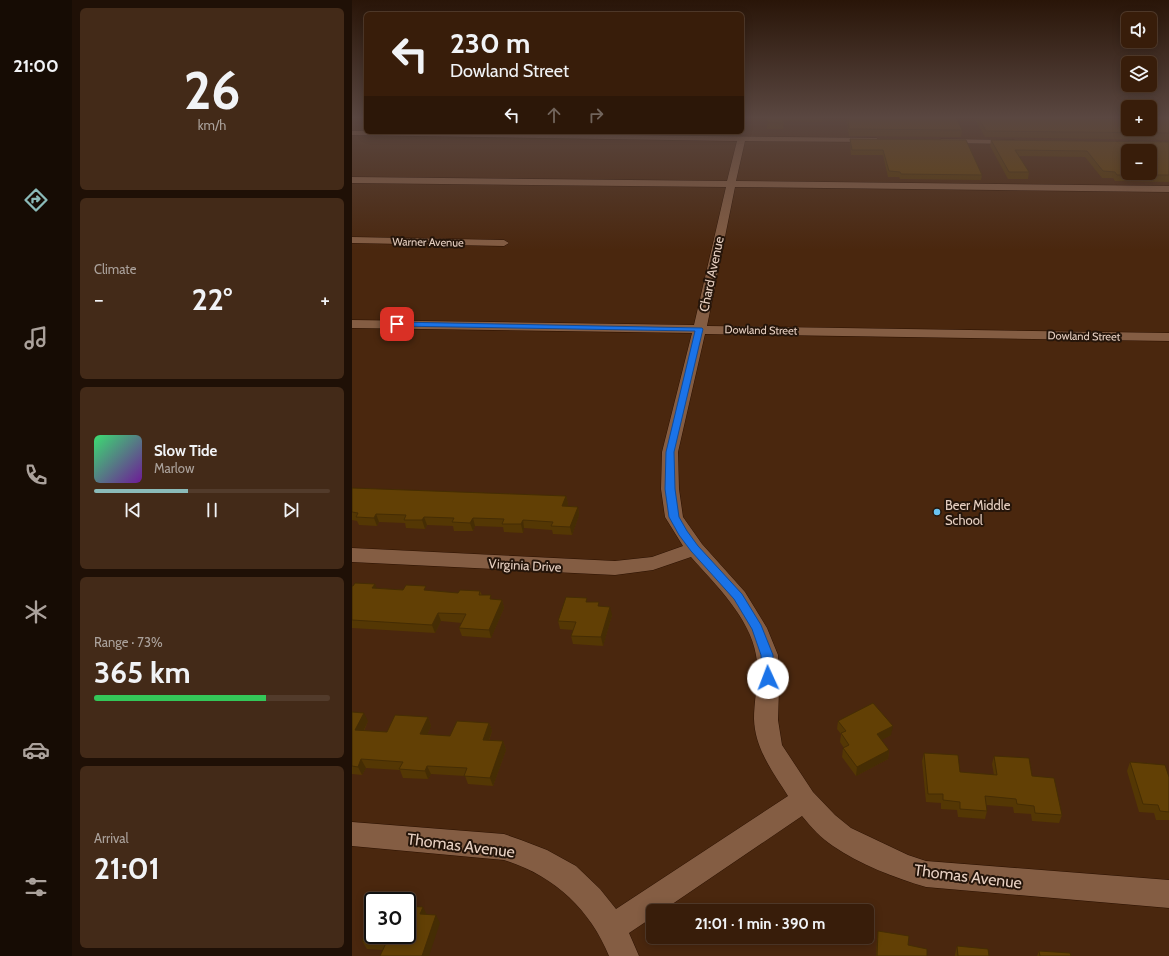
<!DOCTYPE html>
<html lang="en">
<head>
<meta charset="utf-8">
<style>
  :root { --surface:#381d0a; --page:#432a18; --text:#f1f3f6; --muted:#aba29c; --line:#523b2b; --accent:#8bbbb9 }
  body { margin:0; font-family:Cabin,sans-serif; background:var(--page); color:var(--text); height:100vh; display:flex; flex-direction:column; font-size:15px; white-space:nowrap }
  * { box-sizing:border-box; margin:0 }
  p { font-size:13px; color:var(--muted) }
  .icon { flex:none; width:22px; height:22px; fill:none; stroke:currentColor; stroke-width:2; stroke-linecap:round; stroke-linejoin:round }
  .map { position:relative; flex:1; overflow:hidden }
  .sheet { display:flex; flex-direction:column; gap:8px; padding:8px; background:#1f1006; width:280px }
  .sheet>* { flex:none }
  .top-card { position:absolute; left:12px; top:12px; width:380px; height:122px; border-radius:6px; box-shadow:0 2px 10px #0003,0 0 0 1px var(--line); background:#381d0a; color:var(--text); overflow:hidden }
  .buttons { position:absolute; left:769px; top:12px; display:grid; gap:8px }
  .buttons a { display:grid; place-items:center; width:36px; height:36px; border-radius:6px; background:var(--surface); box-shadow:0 2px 10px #0003,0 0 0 1px var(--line); font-size:20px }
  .speed { position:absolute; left:12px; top:892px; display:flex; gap:8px; font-size:20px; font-weight:700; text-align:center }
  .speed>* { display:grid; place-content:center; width:52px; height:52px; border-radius:50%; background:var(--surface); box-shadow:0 2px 10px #0003,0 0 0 1px var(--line); line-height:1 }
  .speed .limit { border:2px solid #111; border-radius:6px; background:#fff; color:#111 }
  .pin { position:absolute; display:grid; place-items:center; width:34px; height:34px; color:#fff; margin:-17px; border-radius:8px; box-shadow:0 2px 6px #0006 }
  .me { position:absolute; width:44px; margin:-22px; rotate:358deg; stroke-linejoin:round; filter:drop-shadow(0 0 3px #0008) }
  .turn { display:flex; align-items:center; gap:14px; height:84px; padding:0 20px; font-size:18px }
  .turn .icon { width:52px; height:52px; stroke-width:2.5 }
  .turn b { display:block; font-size:28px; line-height:34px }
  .lanes { display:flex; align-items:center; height:38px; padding:0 20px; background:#0003; justify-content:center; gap:20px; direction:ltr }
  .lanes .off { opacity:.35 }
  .big { font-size:30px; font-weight:700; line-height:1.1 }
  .sheet .tile { flex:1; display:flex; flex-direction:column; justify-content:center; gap:6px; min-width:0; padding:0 14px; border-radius:6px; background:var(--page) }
  .sheet .dial { align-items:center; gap:0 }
  .dial b { font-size:52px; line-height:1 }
  .song { display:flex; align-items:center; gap:12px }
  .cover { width:48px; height:48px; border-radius:6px; background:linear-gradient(135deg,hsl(140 70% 55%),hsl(280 70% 35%)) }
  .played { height:4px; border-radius:2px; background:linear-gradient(90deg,var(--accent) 40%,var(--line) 40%) }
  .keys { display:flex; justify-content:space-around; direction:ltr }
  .heat { display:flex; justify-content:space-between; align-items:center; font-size:22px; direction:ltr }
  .charge { height:6px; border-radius:3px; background:linear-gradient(90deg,#34c759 73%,var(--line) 0) }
  .trip { position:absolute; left:294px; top:904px; width:228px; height:40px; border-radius:6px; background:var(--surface); box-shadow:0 2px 10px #0003,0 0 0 1px var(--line); font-weight:700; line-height:40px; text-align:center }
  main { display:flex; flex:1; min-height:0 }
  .menu { display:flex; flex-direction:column; width:72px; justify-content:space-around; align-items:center; background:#160c04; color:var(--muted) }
  .menu .icon { width:28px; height:28px }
  .menu .active { color:var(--accent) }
  .menu b { font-size:18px; color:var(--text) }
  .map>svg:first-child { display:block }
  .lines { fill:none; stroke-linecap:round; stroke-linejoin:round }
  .minor-casing { stroke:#2b1101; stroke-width:1 }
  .minor { fill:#845d43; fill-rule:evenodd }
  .wall { fill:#543704 }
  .shaded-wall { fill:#452d04 }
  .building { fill:#624005; stroke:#452d04; fill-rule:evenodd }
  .route { fill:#1a73e8; stroke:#114b97 }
  .poi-dot { fill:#6ac3f1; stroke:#25150a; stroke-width:1.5 }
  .labels { text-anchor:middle; stroke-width:4; stroke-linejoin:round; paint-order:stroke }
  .far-street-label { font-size:11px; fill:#e6cfc1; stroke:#25150a }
  .street-label { font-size:13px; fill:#e6cfc1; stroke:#25150a }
  .poi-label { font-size:13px; fill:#e6cfc1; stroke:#25150a; text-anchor:start }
  .near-street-label { font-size:16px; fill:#e6cfc1; stroke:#25150a }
</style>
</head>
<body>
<main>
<nav class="menu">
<b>21:00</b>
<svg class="icon active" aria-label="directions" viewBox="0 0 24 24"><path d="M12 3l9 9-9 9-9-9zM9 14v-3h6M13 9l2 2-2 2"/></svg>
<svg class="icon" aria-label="music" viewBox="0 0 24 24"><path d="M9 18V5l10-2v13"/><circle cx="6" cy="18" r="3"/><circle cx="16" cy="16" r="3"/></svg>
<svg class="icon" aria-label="phone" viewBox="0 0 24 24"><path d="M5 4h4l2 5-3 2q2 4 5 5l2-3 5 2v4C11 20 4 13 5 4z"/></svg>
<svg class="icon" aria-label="climate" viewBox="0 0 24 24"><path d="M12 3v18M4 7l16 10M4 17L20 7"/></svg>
<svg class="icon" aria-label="car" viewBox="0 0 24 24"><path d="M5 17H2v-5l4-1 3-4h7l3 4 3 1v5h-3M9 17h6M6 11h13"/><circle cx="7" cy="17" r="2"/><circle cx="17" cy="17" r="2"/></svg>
<svg class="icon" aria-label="filters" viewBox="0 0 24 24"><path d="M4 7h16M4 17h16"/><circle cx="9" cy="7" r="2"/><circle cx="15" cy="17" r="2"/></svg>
</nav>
<section class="sheet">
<div class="tile dial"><b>26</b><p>km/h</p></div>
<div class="tile"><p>Climate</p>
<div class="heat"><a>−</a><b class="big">22°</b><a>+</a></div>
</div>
<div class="tile">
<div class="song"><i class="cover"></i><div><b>Slow Tide</b><p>Marlow</p></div></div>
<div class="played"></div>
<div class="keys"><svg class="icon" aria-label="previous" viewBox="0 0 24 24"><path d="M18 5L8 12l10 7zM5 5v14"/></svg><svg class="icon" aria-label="pause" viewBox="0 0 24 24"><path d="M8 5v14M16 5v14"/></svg><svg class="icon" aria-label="next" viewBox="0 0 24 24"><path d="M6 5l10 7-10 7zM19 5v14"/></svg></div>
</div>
<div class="tile"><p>Range · 73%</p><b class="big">365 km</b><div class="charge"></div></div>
<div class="tile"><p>Arrival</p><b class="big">21:01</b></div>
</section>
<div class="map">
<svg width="817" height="956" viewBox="0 0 817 956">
  <rect width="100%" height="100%" fill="#4a270e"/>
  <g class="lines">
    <g class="minor-casing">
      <g id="minor">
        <path d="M0 131H14V132L522 138H525L526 140 525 142 393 141 384 181 817 186V192L383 187 355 326 817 333V341L353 334 326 452 327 489 331 517 350 544 393 592 415 628 426 655 427 689 426 720 430 745 461 792 483 815 499 828 556 855 574 861 817 880V908L574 887C543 878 507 864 481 846 469 838 459 827 450 816L310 911H301V917L277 933 287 956H257C238 909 201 875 152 860L0 846V822L152 834 169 840 195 850 224 866 248 889 264 909 436 796C421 772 403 749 402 719 402 698 408 676 404 655 398 618 363 584 339 557L301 570 263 575 0 562V548L263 561 300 557 331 546 313 517 309 489 310 452 340 333 0 328V320L342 325 374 187 0 183V177L375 181 385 141 0 135Z"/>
        <path d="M589 139 662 140 666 142 662 144 592 143H589L588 141Z"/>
        <path d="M0 237 152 240 157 243 152 246 0 243Z"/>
      </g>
    </g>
    <use href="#minor" class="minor"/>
  </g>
  <g class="wall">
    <path d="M416 117H470V122L432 121 431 129H415Z"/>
    <path d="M494 117H604L610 130 609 137 497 136Z"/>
    <path d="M622 117H729L731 118H817V140L633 137Z"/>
    <path d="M498 139 630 175 629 180 548 179 547 177H536L531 155H499L498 144Z"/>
    <path d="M639 140 817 142V182L763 181 761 178H750L733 157 667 156 677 172 676 179H656L638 146Z"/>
    <path d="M0 488 214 496 216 504 215 506 226 507 227 515 220 535 201 534 200 530 172 528 171 533 152 532 151 527 123 526 121 531H102L101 526 75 525 73 529 54 528 53 523 27 522 25 526 7 525 5 521 0 520Z"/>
    <path d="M23 584 24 588 106 593 128 591 130 595 140 599 150 600 152 608 139 638 110 636 107 628 110 623 89 621 83 633 0 628V586Z"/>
    <path d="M236 602 247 606 260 615 251 646 221 644 219 636 221 630 208 629 206 621Z"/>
    <path d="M0 712 16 721 12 731 35 732 76 717 79 726 75 735 98 736 137 723 140 731 137 741H151L154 750 141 786 116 784 113 776 79 774 76 779 51 778 48 770 14 768 10 775 0 774Z"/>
    <path d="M486 721 539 735 529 740 537 750 536 759 504 776 490 757 491 748H492L488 742 489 734 485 729Z"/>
    <path d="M572 753 608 772 642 775 640 764 642 756 680 776 710 815 707 823 680 821 679 814 662 813 661 807 634 805 635 811 633 819 606 817 605 810 589 809V803L574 802 570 761Z"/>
    <path d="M778 762 817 777V820H804L802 813 787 812 775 771Z"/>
    <path d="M55 901 61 905 60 906 88 923 31 950 15 949 10 941Z"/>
    <path d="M526 931 556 945 575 956H524L525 939Z"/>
    <path d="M605 946 637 956H603V954Z"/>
    <path d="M687 951 719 956H685Z"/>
  </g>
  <g class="shaded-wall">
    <path d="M214 496 216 504 212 514 210 506Z"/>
    <path d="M226 507 227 515 220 535 218 527Z"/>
    <path d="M24 514 27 522 25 526 22 518Z"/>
    <path d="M72 517 75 525 73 529 70 520Z"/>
    <path d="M121 518 123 526 121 531 118 523Z"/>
    <path d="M171 520 172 528 171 533 169 524Z"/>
    <path d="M23 584 26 592 20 588Z"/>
    <path d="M150 600 152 608 139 638 137 630Z"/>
    <path d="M258 607 260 615 251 646 249 637Z"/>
    <path d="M86 613 89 621 83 633 80 625Z"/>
    <path d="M12 713 16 721 8 738 3 730Z"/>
    <path d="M76 717 79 726 72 742 68 734Z"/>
    <path d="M137 723 140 731 134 749 131 740Z"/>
    <path d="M541 726 539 735 524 743 525 734Z"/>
    <path d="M151 741 154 750 141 786 138 778Z"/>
    <path d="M537 750 536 759 504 776 505 767Z"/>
    <path d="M9 759 14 768 10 775 6 767Z"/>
    <path d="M75 766 79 774 76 779 73 771Z"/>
    <path d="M56 897 61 905 57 913 55 909V901Z"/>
    <path d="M71 907 75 915 68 914Z"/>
    <path d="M84 915 88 923 77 956H70Z"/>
  </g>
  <g class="building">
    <path d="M416 117H432L431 123 415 122Z"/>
    <path d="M496 117H604L610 130 497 129Z"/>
    <path d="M626 117H729L731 118 776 119V129H798V117H815L817 118V133L634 131Z"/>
    <path d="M498 139 614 140 630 175 549 174 548 172 537 171 531 150H500Z"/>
    <path d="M639 140 817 142V175H765L763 172 751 171 735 151 663 150 677 172H657ZM776 151H798V173H776Z"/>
    <path d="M0 488 214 496 210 506 226 507 218 527 199 526 201 522 171 520 169 524H150L152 519 121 518 118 523 100 522 102 518 72 517 70 520H52L54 515 24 514 22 518 4 517 6 513 0 512Z"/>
    <path d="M3 583 23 584 20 588 51 590 54 585 74 586 72 590 106 593 108 590 128 591 127 595H139L138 599 150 600 137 630 107 628 114 614 86 613 80 625 0 620V586H1Z"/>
    <path d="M214 597 235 598 234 602H247L246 606 258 607 249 637 219 636 224 622 206 621Z"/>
    <path d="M521 703 541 726 525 734 537 750 505 767 491 748 497 745 489 733 494 731 486 721Z"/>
    <path d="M0 712 12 713 3 730 35 732 43 715 76 717 68 734 98 736 105 721 137 723 131 740 151 741 138 778 112 776 115 768 75 766 73 771 47 769 51 762 9 759 6 767 0 766Z"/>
    <path d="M572 753 606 755 608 772 645 775 642 756 677 758 680 776 702 778 710 815 683 813 682 806 665 804 664 799 633 796 635 811 608 809V802L591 800V794H576Z"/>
    <path d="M778 762 813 765 817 777V812L808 811 806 805 791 804Z"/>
    <path d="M29 895 56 897 55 901H27Z"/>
    <path d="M55 906 71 907 68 914 84 915 70 956H28L34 943 10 941 21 914V935H55Z"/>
    <path d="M526 931 557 936 556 945 575 949V956H525Z"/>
    <path d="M605 946 636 949 637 956H606Z"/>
    <path d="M687 951 718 953 719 956H688Z"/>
  </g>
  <linearGradient id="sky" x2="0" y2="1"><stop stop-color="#291508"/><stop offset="0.47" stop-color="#5a4741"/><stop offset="1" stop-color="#5a4741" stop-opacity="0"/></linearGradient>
  <rect width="817" height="250" fill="url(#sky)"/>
  <path class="route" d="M45 322 350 328 351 329 322 452 323 489 327 517 335 531 346 546 390 594 409 625 421 655V678L420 681 416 682 411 681 410 678 409 655 400 629 382 599 339 551 327 535 317 517 313 489 314 452 343 331 43 326V323Z"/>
  <circle class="poi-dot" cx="585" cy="512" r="4"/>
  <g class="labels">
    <g class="far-street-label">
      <text transform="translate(76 242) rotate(1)" y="4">Warner Avenue</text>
      <text transform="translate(409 330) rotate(1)" y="4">Dowland Street</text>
      <text transform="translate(732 336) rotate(1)" y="4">Dowland Street</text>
    </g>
    <g class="street-label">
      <text transform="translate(359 274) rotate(-78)" y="5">Chard Avenue</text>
      <text transform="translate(173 565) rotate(3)" y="5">Virginia Drive</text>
    </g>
    <g class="poi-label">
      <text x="593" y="510">Beer Middle<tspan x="593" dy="15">School</tspan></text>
    </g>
    <g class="near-street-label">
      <text transform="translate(109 845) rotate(7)" y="6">Thomas Avenue</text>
      <text transform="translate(616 876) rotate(7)" y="6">Thomas Avenue</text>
    </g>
  </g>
</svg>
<div class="buttons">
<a><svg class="icon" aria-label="sound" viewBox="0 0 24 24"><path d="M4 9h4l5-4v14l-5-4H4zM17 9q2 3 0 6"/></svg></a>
<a><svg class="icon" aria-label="layers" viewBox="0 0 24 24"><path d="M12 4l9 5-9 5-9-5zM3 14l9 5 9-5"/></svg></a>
<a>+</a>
<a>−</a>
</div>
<div class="speed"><div class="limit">30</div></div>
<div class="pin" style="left:45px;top:324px;background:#d93025"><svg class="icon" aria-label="arrive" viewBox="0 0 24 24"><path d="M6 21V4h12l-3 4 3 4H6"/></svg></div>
<svg class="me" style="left:416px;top:678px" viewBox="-20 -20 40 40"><circle r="19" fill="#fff"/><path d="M0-13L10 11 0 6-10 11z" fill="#1a73e8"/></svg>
<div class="trip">21:01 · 1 min · 390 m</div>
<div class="top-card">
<div class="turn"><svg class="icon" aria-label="left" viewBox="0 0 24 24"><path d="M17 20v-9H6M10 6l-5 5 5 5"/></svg><div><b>230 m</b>Dowland Street</div></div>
<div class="lanes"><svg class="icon" aria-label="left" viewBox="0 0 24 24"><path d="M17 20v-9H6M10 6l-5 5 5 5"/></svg><svg class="icon off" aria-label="ahead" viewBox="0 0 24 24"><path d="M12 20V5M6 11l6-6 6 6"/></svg><svg class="icon off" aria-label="right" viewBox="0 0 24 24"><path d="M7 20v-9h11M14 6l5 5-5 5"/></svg></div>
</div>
</div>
</main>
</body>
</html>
